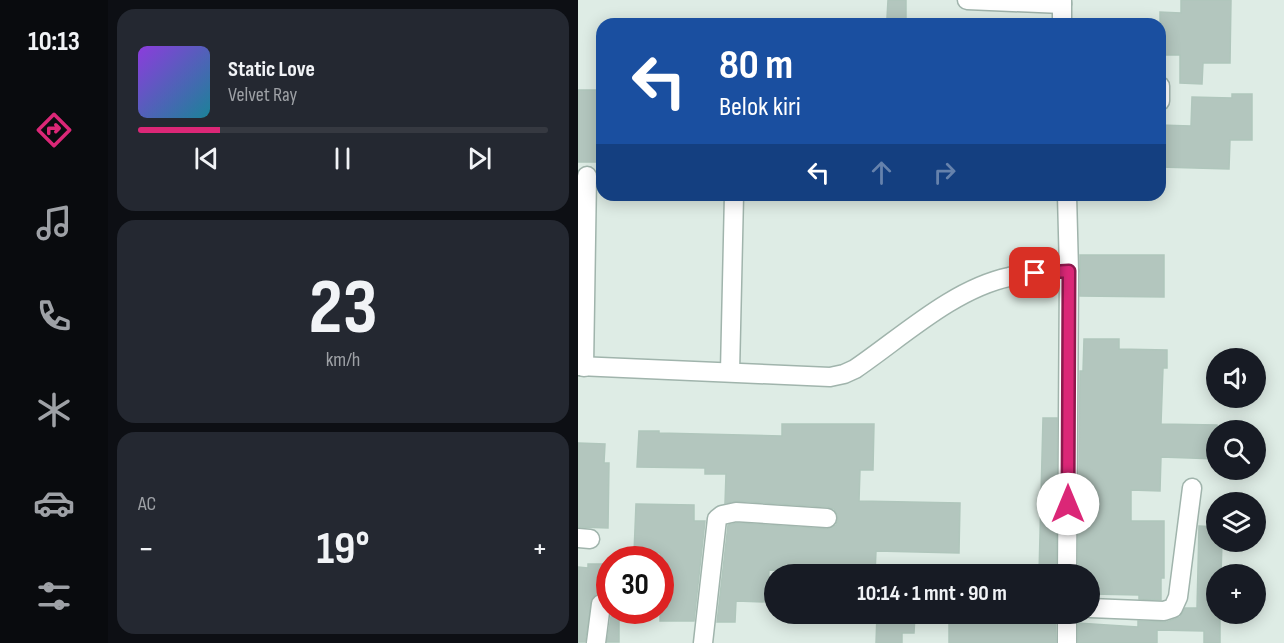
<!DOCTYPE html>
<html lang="id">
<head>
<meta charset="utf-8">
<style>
  :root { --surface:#171b24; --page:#242831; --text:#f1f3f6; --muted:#9ea1a6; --line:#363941; --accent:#db2777 }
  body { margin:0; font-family:"Sofia Sans Condensed",sans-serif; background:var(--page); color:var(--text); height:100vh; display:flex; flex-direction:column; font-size:22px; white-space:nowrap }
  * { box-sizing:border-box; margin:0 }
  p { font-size:20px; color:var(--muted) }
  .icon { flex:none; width:33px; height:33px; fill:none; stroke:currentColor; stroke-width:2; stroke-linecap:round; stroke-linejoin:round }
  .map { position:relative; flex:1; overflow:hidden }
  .sheet { display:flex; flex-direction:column; gap:9px; padding:9px; background:#0d0f14; width:470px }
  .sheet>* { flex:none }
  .guide { position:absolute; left:18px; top:18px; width:570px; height:183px; border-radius:18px; box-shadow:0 3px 15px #0003; background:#1a4fa0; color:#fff; overflow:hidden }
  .fabs { position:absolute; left:628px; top:348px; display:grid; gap:12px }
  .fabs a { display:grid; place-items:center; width:60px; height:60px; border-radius:50%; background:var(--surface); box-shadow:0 3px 15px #0003; font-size:30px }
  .speed { position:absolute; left:18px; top:546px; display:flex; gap:12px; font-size:30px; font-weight:700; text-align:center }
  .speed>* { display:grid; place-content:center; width:78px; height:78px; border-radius:50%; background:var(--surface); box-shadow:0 3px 15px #0003; line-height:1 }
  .speed .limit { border:9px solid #d22; background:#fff; color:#111 }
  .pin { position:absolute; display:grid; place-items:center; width:51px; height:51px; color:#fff; margin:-26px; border-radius:12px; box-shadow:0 3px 9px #0006 }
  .me { position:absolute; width:66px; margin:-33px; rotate:0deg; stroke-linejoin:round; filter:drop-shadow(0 0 4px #0008) }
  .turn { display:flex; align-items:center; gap:21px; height:126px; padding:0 24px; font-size:27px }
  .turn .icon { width:78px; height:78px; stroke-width:2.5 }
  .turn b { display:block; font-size:42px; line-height:51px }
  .lanes { display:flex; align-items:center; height:57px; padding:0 24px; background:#0003; justify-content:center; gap:30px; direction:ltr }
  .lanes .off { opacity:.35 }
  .big { font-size:45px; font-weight:700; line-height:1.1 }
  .sheet .tile { flex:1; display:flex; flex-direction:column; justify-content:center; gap:9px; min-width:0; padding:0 21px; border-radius:18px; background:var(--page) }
  .sheet .dial { align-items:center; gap:0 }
  .dial b { font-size:78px; line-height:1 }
  .song { display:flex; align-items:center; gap:18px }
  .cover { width:72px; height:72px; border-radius:9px; background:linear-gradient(135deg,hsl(270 70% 55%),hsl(190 70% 35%)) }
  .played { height:6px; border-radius:3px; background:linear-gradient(90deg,var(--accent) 20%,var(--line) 20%) }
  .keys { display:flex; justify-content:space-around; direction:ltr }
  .heat { display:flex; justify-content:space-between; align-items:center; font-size:33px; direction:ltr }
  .trip { position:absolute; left:186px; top:564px; width:336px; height:60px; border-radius:30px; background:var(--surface); box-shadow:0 3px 15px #0003; font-weight:700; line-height:60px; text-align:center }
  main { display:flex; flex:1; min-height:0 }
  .tab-bar { display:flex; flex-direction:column; width:108px; justify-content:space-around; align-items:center; background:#090b0e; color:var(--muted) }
  .tab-bar .icon { width:42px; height:42px }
  .tab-bar .on { color:var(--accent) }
  .tab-bar b { font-size:27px; color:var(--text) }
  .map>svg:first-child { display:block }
  .building { fill:#b3c6be; stroke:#b0c6bc; stroke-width:1.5 }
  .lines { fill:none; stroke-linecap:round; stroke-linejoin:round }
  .minor-casing { stroke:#a0b4ac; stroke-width:21 }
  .minor { stroke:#fff; stroke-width:18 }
  .route-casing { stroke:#8e194d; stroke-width:15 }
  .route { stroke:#db2777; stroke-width:10 }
</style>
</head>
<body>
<main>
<nav class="tab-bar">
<b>10:13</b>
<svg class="icon on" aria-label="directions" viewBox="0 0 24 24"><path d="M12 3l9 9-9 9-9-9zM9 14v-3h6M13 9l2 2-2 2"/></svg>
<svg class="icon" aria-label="music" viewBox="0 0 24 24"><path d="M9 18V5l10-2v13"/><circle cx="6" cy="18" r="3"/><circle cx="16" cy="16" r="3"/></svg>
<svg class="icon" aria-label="phone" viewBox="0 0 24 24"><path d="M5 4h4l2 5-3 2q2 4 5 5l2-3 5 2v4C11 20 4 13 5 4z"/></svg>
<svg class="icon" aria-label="climate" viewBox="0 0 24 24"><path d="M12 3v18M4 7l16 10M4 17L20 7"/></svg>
<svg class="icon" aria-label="car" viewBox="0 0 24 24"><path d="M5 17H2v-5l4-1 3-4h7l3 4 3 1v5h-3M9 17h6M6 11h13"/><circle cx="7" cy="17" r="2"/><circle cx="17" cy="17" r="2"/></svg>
<svg class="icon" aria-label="filters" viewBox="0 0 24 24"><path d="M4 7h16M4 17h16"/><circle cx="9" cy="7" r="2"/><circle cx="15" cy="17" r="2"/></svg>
</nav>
<section class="sheet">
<div class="tile">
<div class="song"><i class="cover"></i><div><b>Static Love</b><p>Velvet Ray</p></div></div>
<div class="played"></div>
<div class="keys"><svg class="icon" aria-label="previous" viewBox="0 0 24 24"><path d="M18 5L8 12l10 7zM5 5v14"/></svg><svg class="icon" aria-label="pause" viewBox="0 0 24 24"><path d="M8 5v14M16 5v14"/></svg><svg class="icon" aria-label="next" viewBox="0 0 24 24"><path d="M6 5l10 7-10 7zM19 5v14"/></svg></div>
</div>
<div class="tile dial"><b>23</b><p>km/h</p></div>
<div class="tile"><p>AC</p>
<div class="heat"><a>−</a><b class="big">19°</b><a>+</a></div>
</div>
</section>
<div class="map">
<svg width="707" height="643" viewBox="0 0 707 643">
  <rect width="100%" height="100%" fill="#deece5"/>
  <g class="building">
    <path d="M310 0H328V19L309 18Z"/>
    <path d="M603 0H653L652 63H625L624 84 602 83V55H582V12L603 13Z"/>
    <rect x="0" y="90" width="24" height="72"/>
    <path d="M654 94H674V140H652L651 169 582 167V125L613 126 614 97 654 98Z"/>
    <path d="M502 255H586V297L502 296Z"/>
    <path d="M506 339H541V349L589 350V368H585L583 424 639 425V459L583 457 582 491 553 490V521H586V578H583V600L561 599V595L514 594 512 574H500L502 371H505Z"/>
    <path d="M465 418H479L478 574H461Z"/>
    <path d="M204 424H296L295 470H282L281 501 382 503 381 553 298 551 297 574H277V571L191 570 190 602 158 601 157 622H139L150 525 159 523 249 529 258 525 260 519 259 514 256 509 250 507 159 501 147 503 148 474H127V468L59 467 61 431H81V433L204 436Z"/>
    <path d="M0 443 27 444 26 463H31L30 528 0 527Z"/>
    <path d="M58 504 116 505V521H127L116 621H82V553H56Z"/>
    <path d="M621 526 639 527V542H644L643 574H639V614H642V643H626V631L579 630V643H500V623L560 627V621L589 622 602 617 607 608H619Z"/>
    <path d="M10 564H32V597L24 593 18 594 14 598 7 642H0V567L10 568Z"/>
    <path d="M34 610H41V642H29Z"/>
    <path d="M299 614H337L336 633H324V643H298Z"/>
    <path d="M371 614H425L424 623 460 624V614H477L478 643H371Z"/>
  </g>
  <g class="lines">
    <g class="minor-casing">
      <g id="minor">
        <path d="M389 0 484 4"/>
        <path d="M484 24V0"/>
        <path d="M582 86V101"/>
        <path d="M489 195 491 271 489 574"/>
        <path d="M0 366 252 377 266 374 277 369C324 337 375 289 431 277 451 272 471 272 491 271"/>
        <path d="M6 367 9 176"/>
        <path d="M152 372 156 195"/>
        <path d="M0 538 12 539"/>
        <path d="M512 608 586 611 595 608 600 597 614 488"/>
        <path d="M18 643 23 604"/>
        <path d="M125 643 139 519 144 515 158 512 249 518"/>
        <path d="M489 643V614"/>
      </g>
    </g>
    <use href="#minor" class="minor"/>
  </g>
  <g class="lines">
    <g class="route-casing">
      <path id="route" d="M457 273 491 271 490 504"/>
    </g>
    <use href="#route" class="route"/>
  </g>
</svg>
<div class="fabs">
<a><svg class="icon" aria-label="sound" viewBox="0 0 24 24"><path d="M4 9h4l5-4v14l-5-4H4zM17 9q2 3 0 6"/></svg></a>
<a><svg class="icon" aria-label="search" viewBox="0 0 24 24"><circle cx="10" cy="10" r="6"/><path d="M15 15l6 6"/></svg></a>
<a><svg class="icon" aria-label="layers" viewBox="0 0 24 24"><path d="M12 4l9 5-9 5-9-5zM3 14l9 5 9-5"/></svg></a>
<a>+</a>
</div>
<div class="speed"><div class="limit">30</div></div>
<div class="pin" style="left:457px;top:273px;background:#d93025"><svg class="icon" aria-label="arrive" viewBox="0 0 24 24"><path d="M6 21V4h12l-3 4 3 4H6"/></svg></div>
<svg class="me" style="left:490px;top:504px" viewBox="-20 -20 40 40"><circle r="19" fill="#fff"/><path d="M0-13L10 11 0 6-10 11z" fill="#db2777"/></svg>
<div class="trip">10:14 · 1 mnt · 90 m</div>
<div class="guide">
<div class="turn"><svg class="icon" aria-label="left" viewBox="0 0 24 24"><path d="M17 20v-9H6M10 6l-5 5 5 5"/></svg><div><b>80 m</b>Belok kiri</div></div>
<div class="lanes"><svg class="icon" aria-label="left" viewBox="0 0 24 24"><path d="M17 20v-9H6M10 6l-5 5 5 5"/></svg><svg class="icon off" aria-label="ahead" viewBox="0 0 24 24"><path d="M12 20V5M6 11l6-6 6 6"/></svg><svg class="icon off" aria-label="right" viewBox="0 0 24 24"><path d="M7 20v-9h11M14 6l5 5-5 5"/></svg></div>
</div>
</div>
</main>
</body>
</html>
